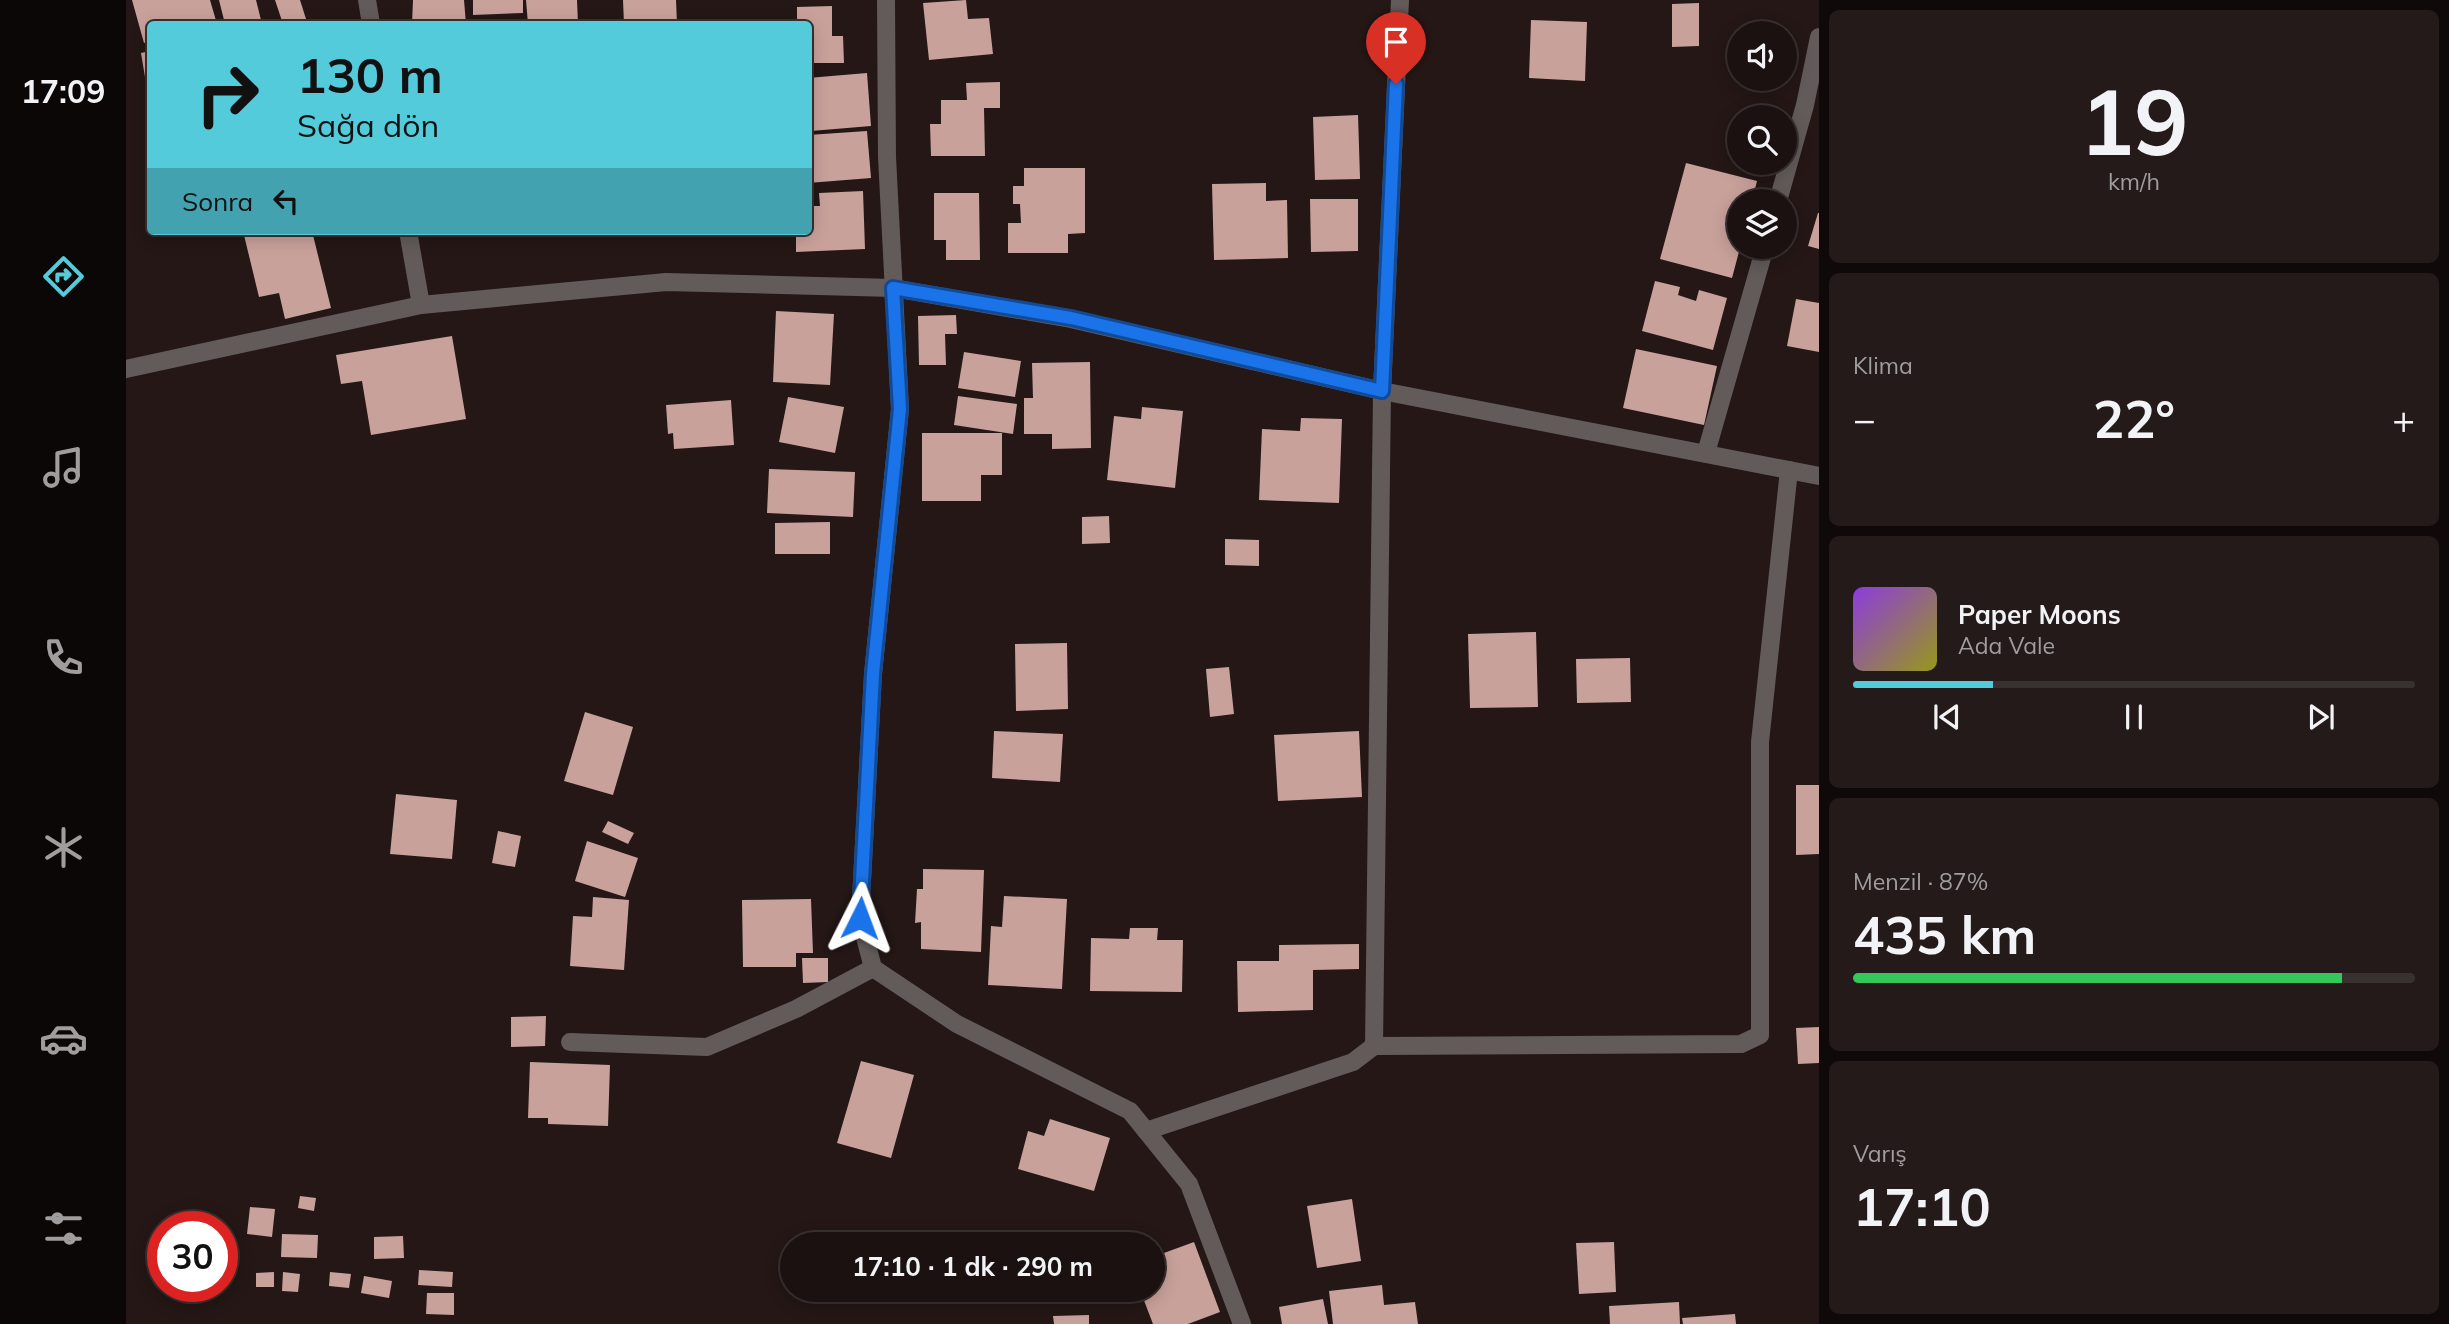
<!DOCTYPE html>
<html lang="tr">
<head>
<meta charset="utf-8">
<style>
  :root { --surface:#1b1110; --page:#241a19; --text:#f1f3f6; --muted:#a09d9f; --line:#393130; --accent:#53cbdb }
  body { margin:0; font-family:Mulish,sans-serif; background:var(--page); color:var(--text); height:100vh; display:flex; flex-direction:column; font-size:26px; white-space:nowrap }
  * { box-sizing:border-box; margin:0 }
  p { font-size:23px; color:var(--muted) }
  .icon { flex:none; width:38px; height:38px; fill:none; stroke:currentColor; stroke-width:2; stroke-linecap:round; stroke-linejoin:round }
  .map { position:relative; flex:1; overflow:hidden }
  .panel { display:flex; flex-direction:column; gap:10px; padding:10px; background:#0f0909; width:630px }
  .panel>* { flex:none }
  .top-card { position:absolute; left:21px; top:21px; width:665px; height:214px; border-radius:7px; box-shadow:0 4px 18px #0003,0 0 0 2px var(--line); background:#53cbdb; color:#111; overflow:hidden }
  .fabs { position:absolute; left:1601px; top:21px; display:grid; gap:14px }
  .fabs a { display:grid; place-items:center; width:70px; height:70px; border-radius:50%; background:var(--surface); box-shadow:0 4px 18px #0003,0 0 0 2px var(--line); font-size:35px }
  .speed { position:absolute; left:21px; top:1211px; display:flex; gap:14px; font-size:35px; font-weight:700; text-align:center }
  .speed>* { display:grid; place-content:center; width:91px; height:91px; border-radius:50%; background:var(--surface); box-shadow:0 4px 18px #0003,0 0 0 2px var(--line); line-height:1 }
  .speed .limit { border:10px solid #d22; background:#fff; color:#111 }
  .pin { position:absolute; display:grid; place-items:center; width:60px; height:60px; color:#fff; margin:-72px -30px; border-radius:50% 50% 50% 0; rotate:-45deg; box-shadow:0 0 7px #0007 }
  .pin .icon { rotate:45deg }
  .me { position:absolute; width:77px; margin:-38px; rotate:3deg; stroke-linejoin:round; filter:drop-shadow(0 0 5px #0008) }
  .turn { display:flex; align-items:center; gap:24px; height:147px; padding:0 35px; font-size:32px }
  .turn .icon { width:91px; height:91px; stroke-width:2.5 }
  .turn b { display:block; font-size:49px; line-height:60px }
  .then { display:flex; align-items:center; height:66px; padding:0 35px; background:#0003; gap:14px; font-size:26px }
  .big { font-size:52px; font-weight:700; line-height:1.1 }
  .panel .card { flex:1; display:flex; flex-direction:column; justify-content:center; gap:10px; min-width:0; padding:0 24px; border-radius:10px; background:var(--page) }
  .panel .dial { align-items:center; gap:0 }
  .dial b { font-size:91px; line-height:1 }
  .song { display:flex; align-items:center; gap:21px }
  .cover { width:84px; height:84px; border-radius:10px; background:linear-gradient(135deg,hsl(270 70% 55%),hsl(60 70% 35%)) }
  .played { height:7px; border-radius:4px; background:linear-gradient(90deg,var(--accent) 25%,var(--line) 25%) }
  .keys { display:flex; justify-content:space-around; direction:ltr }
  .heat { display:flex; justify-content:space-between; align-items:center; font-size:38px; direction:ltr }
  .charge { height:10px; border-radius:5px; background:linear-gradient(90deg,#34c759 87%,var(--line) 0) }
  .trip { position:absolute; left:654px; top:1232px; width:385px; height:70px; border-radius:35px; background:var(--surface); box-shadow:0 4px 18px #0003,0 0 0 2px var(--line); font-weight:700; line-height:70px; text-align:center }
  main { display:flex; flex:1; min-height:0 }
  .tabs { display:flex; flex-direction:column; width:126px; justify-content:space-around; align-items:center; background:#0b0706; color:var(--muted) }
  .tabs .icon { width:49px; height:49px }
  .tabs .on { color:var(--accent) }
  .tabs b { font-size:32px; color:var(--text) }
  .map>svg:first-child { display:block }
  .building { fill:#c9a19b }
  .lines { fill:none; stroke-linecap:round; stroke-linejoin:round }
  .minor { stroke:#625b5a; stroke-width:18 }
  .route-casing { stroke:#114b97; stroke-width:18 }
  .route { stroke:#1a73e8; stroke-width:12 }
</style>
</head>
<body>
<main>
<nav class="tabs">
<b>17:09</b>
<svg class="icon on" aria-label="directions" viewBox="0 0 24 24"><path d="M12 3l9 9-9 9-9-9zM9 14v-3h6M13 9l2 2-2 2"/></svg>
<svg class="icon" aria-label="music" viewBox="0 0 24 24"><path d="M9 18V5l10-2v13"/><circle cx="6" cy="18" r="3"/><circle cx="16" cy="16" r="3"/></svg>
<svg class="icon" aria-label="phone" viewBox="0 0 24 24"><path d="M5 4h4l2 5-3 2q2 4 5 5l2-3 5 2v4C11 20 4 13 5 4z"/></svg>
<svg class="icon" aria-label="climate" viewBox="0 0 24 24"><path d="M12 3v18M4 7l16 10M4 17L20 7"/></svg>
<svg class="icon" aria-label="car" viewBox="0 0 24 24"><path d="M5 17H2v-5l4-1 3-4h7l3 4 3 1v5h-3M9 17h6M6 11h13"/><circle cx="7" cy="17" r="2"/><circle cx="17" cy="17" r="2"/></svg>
<svg class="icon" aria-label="filters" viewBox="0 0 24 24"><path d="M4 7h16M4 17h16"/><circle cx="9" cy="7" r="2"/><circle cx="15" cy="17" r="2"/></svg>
</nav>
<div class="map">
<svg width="1693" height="1324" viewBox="0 0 1693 1324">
  <rect width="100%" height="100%" fill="#241716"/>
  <g class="building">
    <path d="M6 0H84L91 24H24V41L18 43Z"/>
    <path d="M93 0H130L136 24H99Z"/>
    <path d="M149 0H174L181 22 157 24Z"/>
    <path d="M287 0H338L340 24H286Z"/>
    <path d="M347 0H397V13L347 15Z"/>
    <path d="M400 0H451L452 24H402Z"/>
    <path d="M497 0H550L551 24H498Z"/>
    <path d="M840 0 842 19 863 18 867 54 803 60 797 3Z"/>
    <path d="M1573 3V46L1546 47V4Z"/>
    <path d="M706 6V36H717L718 63H682V24H671V7Z"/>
    <path d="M1405 20 1461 22 1459 81 1403 78Z"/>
    <path d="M24 51V82L20 83 15 53Z"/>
    <path d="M741 73 745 126 685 131 682 78Z"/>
    <path d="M874 82V108H858L859 156H805L804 124H815V100H841L840 83Z"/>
    <path d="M1232 115 1234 179 1189 180 1187 117Z"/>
    <path d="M741 131 745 178 682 183V135Z"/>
    <path d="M1560 163 1631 181 1626 201H1614V248L1606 278 1534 259Z"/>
    <path d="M898 168H959V233L942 234V253H882V223H895L894 204H887V186H898Z"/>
    <path d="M1140 183V201L1161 200 1162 258 1088 260 1086 184Z"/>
    <path d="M737 191 739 249 670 252V231H682V206H694L693 193Z"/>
    <path d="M808 193H853L854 260H820V240H808Z"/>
    <path d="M1184 199H1232V251L1185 252Z"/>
    <path d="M1692 213H1693V249L1682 246Z"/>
    <path d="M117 231H186L205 308 159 319 153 293 133 297Z"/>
    <path d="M1529 281 1554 287 1552 295 1570 301 1573 290 1601 298 1587 350 1516 331Z"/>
    <path d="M1670 299 1693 303V352L1661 346Z"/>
    <path d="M650 311 708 314 704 385 647 382Z"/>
    <path d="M830 315 831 334H819L820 365H793L792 316Z"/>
    <path d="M326 336 340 419 245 435 236 381 215 384 210 355Z"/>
    <path d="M1510 349 1591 366 1578 425 1497 408Z"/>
    <path d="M838 352 895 361 889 397 832 388Z"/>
    <path d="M964 362 965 448 926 449V434H898V398H907L906 363Z"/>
    <path d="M832 396 891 404 887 434 828 425Z"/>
    <path d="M662 397 718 407 709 453 653 442Z"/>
    <path d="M605 400 608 445 548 449 547 433 542 434 540 405Z"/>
    <path d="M1016 407 1057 411 1049 488 981 480 988 416 1015 419Z"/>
    <path d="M1175 418 1216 419 1213 503 1133 500 1136 429 1174 431Z"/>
    <path d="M796 433H876V475H855V501H796Z"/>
    <path d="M643 469 729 472 727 517 641 513Z"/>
    <path d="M983 516 984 543 956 544V517Z"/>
    <path d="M704 522V554H649V523Z"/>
    <path d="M1099 539 1133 540V566L1099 565Z"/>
    <path d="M1410 632 1412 707 1344 708 1342 634Z"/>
    <path d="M941 643 942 709 890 711 889 644Z"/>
    <path d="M1504 658 1505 702 1451 703 1450 659Z"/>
    <path d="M1103 667 1108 714 1084 717 1080 669Z"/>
    <path d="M459 712 507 727 487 795 438 781Z"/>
    <path d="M868 731 937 734 934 782 866 778Z"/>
    <path d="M1233 731 1236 797 1152 801 1148 735Z"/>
    <path d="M1670 785H1693V854L1670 855Z"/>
    <path d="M270 794 331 800 326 859 264 854Z"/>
    <path d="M482 821 508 833 502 844 476 832Z"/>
    <path d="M372 831 395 836 389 867 366 863Z"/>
    <path d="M461 841 512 858 499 897 449 881Z"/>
    <path d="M797 869 858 870 855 952 795 949V922L789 923 791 889H797Z"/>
    <path d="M878 896 941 899 936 989 862 985 865 926 876 927Z"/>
    <path d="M467 897 503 900 498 970 444 966 447 916 466 917Z"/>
    <path d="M685 899 687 953H670V967H617L616 900Z"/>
    <path d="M1004 928H1032L1031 940H1057L1056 992 964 991 965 938 1003 939Z"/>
    <path d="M1233 944V969L1187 970V1010L1112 1012 1111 961H1153V945Z"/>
    <path d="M676 958H702V982L677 983Z"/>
    <path d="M420 1016 419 1046 385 1047V1017Z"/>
    <path d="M1693 1027V1063L1672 1064 1670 1028Z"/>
    <path d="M735 1061 788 1075 765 1158 711 1143Z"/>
    <path d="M404 1062 484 1065 482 1126 422 1124V1118H402Z"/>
    <path d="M924 1119 984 1138 968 1191 892 1169 902 1131 918 1136Z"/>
    <path d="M174 1196 190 1198 188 1211 172 1208Z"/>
    <path d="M1226 1199 1235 1261 1191 1268 1181 1206Z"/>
    <path d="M124 1207 149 1209 146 1237 121 1234Z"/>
    <path d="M156 1234 192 1235 191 1258 155 1257Z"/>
    <path d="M277 1236 278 1258 248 1259V1237Z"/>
    <path d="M1068 1242 1094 1312 1062 1324H1027L1014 1290H1027V1257Z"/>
    <path d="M1488 1242 1490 1292 1453 1294 1450 1243Z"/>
    <path d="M293 1270 327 1272 326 1287 292 1285Z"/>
    <path d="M148 1272V1287H130V1273Z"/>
    <path d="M157 1272 174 1274 172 1292 156 1291Z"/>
    <path d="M204 1272 225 1274 223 1288 203 1286Z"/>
    <path d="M238 1276 266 1281 263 1298 235 1293Z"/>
    <path d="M1256 1285 1258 1305 1289 1302 1292 1324H1207L1203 1291Z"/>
    <path d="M301 1293H328V1315L300 1314Z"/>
    <path d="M1197 1299 1202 1324H1156L1153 1307Z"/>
    <path d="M1553 1302 1554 1324H1484L1483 1306Z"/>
    <path d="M1609 1314 1610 1324H1557L1556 1318Z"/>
    <path d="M963 1315V1324H928L927 1316Z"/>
  </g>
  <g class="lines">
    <g class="minor">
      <path d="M241 0 245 24"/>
      <path d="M760 0 761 157 774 409 747 674 734 918 747 968 831 1024 1004 1111 1063 1184 1116 1324"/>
      <path d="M1652 201 1679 105 1693 37"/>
      <path d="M282 231 295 305"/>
      <path d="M0 369 295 305 540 282 767 288 945 319 1256 391 1693 476"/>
      <path d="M1580 453 1639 247"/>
      <path d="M444 1042 581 1047 670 1009 747 968"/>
      <path d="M1248 1046 1256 391 1274 0"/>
      <path d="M1020 1131 1227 1062 1248 1046 1615 1044 1634 1035V742L1663 470"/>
    </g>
  </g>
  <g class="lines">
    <g class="route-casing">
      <path id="route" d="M734 918 747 674 774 409 767 288 945 318 1256 391 1270 84"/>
    </g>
    <use href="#route" class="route"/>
  </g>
</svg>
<div class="fabs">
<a><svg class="icon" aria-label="sound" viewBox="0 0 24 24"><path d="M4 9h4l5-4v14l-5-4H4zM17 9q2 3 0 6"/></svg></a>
<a><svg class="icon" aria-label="search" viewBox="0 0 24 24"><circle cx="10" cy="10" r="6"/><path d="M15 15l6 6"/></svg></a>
<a><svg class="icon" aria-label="layers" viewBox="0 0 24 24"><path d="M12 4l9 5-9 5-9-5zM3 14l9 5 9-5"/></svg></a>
</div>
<div class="speed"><div class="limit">30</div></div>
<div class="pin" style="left:1270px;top:84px;background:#d93025"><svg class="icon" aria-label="arrive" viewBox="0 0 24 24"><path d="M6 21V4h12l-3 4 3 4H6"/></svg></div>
<svg class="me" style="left:734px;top:918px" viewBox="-20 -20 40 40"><path d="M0-17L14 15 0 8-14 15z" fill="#1a73e8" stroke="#fff" stroke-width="4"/></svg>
<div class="trip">17:10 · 1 dk · 290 m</div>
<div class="top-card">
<div class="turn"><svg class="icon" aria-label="right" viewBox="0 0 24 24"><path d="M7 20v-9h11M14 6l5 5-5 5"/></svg><div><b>130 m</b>Sağa dön</div></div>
<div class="then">Sonra<svg class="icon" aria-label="left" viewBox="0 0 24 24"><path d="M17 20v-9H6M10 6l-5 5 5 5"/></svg></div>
</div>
</div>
<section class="panel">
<div class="card dial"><b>19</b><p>km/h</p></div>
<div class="card"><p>Klima</p>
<div class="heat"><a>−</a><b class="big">22°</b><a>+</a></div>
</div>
<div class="card">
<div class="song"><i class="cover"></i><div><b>Paper Moons</b><p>Ada Vale</p></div></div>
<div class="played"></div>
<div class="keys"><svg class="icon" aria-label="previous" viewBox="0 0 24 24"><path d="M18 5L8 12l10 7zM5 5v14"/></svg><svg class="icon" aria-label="pause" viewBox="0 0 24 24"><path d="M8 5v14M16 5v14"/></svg><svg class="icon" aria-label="next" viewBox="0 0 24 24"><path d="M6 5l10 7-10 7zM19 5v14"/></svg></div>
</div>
<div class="card"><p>Menzil · 87%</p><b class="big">435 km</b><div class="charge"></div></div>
<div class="card"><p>Varış</p><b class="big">17:10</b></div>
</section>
</main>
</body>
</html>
